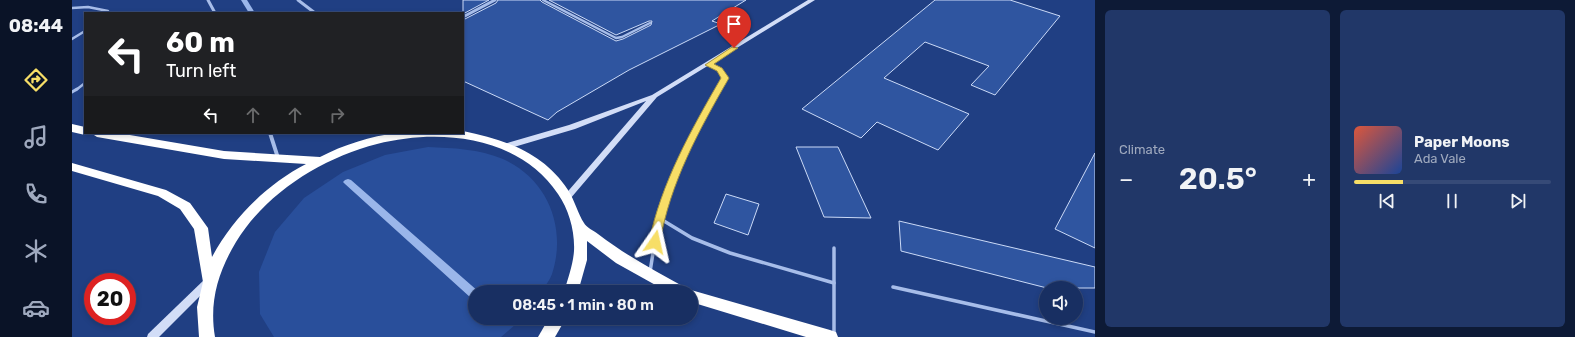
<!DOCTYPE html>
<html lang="en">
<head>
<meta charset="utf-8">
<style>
  :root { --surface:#182f62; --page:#213768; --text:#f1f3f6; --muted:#9fa9be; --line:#364a77; --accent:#f7de67 }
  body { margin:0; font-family:Rubik,sans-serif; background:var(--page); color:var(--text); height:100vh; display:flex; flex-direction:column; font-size:15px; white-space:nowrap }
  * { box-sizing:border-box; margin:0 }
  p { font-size:13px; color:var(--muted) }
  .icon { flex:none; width:22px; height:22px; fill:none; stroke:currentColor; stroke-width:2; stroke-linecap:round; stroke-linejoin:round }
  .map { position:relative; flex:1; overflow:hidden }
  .details { display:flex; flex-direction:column; gap:10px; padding:10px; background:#0d1a36; width:480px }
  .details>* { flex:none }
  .hud { position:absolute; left:12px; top:12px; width:380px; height:122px; border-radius:0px; box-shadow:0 2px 6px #0003,0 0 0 1px var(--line); background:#202124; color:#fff; overflow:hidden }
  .tools { position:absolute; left:967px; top:281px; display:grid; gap:8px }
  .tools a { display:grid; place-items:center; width:44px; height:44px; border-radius:50%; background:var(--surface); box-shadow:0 2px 6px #0003,0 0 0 1px var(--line); font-size:20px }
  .speed { position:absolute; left:12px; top:273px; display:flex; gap:8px; font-size:20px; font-weight:700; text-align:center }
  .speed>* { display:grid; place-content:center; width:52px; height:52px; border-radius:50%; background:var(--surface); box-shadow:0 2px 6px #0003,0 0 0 1px var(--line); line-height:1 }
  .speed .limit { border:6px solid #d22; background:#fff; color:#111 }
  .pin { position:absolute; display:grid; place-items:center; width:34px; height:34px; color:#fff; margin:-41px -17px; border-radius:50% 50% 50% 0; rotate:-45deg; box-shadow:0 0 4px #0007 }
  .pin .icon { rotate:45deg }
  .me { position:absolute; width:44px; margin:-22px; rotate:11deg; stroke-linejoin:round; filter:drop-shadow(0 0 3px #0008) }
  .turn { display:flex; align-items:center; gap:14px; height:84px; padding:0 16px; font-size:18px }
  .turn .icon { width:52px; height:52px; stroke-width:2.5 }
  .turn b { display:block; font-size:28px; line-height:34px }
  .lanes { display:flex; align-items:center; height:38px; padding:0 16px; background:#0003; justify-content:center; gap:20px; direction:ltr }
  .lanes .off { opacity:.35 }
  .big { font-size:30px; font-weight:600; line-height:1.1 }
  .details .tile { flex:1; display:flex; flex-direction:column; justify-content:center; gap:6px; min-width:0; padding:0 14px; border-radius:6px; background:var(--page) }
  .song { display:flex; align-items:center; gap:12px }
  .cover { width:48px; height:48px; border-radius:6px; background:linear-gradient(135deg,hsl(10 70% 55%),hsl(220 70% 35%)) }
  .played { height:4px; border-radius:2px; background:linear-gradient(90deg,var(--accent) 25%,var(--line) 25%) }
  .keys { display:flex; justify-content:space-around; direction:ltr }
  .heat { display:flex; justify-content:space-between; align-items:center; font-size:22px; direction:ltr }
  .details .tiles { flex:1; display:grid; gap:10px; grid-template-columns:repeat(2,1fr) }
  .trip { position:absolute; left:396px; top:285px; width:230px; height:40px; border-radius:20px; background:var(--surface); box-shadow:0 2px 6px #0003,0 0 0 1px var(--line); font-weight:600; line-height:40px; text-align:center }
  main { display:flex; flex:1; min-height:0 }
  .menu { display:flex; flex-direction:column; width:72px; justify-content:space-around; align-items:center; background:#0a1327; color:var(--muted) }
  .menu .icon { width:28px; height:28px }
  .menu .current { color:var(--accent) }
  .menu b { font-size:18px; color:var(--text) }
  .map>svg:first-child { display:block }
  .green { fill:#294f9b }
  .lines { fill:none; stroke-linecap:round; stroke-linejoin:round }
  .stream { fill:#9ab6ea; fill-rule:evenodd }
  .building { fill:#2f55a0; stroke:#cbdaf7 }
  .lane-far2 { stroke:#a7bde9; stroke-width:2.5 }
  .lane-far1 { stroke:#a7bde9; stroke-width:3 }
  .lane { stroke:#a7bde9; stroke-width:3.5 }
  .street-far1 { stroke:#a7bde9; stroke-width:3 }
  .street { stroke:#a7bde9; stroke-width:4 }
  .secondary { fill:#d2ddf7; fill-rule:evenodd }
  .highway { fill:#fff; fill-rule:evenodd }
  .route { fill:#f7de67; stroke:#a19043 }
</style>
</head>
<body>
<main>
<nav class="menu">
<b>08:44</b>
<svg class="icon current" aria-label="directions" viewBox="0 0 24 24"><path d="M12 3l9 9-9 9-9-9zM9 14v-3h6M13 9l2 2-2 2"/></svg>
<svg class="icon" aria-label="music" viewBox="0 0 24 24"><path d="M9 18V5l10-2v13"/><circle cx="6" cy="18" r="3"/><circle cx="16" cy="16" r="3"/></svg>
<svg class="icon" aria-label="phone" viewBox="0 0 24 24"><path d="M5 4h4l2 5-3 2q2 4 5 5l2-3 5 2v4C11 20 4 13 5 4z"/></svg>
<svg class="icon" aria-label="climate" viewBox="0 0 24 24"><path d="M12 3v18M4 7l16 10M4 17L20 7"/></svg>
<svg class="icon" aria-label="car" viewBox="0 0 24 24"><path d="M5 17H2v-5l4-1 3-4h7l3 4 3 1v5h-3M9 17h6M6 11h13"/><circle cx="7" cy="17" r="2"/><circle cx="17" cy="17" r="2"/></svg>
</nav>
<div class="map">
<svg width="1023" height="337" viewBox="0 0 1023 337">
  <rect width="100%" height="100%" fill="#203f83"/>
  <path class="green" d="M356 147C381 148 407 149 431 159 476 179 495 228 480 274 478 280 473 286 469 292H403V318H451L429 337H202L188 314 187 272 203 232 232 198 271 172 313 155Z"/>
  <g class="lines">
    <g class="stream">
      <path d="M169 0H175L183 13H177Z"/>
      <path d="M276 179 279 180 407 292H403V300L399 298 273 184 271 182 273 180Z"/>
    </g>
  </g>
  <g class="building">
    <path d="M391 0H417L391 14Z"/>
    <path d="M426 0H468L470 2 544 41 551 39 579 25 580 21H577L544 35 477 0H674L640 21 649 24 557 70 485 112 476 120 391 81V20L424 3Z"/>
    <path d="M863 0H938L988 16 923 95 899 85 917 66 853 42 812 78 897 114 866 150 805 122 789 138 730 109Z"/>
    <path d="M724 147H766L799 218 752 217Z"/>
    <path d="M1023 153V248L983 229Z"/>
    <path d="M654 194 687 204 676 235 642 223Z"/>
    <path d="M827 221 1023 267V288H975L829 251Z"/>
  </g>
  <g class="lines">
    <g class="lane-far2">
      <path d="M471 0 544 38 550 37 578 23"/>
      <path d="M0 8 16 7 36 11V13"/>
      <path d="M0 39 13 31"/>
      <path d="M636 65 648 70 653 78 647 90"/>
      <path d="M4 90 13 83"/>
    </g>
    <g class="lane-far1">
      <path d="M0 92 5 89"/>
      <path d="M593 200 616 143 648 89"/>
    </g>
    <g class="lane">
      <path d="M587 218 620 238 658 253 762 283"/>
      <path d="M762 248V337"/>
      <path d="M578 272 584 234 594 199"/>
      <path d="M821 287 1023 332"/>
    </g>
    <g class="street-far1">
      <path d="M136 0 143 13"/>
      <path d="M226 0 243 13"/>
      <path d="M391 17 423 0"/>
    </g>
    <path class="street" d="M198 133 206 158"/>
    <g class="secondary">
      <path d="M736 0H743L585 97 498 199H492L491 197 574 101 503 129 435 149 431 146 432 144 497 125 580 95Z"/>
      <path d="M137 277 140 278 142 281 140 284 87 337H75L76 334 134 278Z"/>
    </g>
    <g class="highway">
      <path d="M0 124 13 127V133H17L13 135 0 132Z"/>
      <path d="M391 131C433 140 471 152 496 190 503 201 506 214 512 223 514 227 522 231 526 234 555 256 583 271 614 288L616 291 619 290 758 330 764 332 766 337H734L619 302V292H596L544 263 515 241V260L506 292H492C496 278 501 265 502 251 503 231 497 210 486 194 447 136 368 128 305 144 250 158 194 193 164 242 146 272 137 302 143 337H127L125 307 131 282 122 229 108 209 86 196 0 171V163L94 190 118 203 136 228 140 257C161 218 195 184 234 164L152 159 25 137 19 133H46L152 151 248 157C271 145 299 136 325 133 347 131 369 133 391 133Z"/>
      <path d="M477 318H494L483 337H466Z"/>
    </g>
  </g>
  <path class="route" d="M660 47 666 48 642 64 650 68 657 78C627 130 598 183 588 242L583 246 579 244 577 242C589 183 619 130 649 78L645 71 633 65Z"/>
</svg>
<div class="tools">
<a><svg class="icon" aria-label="sound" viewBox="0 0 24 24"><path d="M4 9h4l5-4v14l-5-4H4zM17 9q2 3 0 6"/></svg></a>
</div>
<div class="speed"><div class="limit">20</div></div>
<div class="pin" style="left:662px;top:48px;background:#d93025"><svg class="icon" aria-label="arrive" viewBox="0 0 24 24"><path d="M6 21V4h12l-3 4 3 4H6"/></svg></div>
<svg class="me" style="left:583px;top:242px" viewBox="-20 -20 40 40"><path d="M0-17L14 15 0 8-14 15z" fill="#f7de67" stroke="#fff" stroke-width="4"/></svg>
<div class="trip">08:45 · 1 min · 80 m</div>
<div class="hud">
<div class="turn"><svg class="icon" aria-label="left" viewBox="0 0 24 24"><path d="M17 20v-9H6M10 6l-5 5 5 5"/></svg><div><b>60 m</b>Turn left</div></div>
<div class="lanes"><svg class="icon" aria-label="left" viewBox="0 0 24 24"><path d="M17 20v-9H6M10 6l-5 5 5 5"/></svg><svg class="icon off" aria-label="ahead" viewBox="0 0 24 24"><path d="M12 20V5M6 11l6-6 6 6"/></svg><svg class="icon off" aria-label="ahead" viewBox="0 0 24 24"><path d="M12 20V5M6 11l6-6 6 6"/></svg><svg class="icon off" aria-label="right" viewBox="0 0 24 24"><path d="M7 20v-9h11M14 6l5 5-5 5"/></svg></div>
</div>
</div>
<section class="details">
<div class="tiles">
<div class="tile"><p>Climate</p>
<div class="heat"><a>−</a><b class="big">20.5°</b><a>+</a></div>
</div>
<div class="tile">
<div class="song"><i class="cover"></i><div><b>Paper Moons</b><p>Ada Vale</p></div></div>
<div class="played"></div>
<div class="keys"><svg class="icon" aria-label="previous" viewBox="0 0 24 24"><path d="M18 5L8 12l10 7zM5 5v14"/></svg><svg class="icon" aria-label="pause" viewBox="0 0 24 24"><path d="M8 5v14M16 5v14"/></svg><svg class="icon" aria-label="next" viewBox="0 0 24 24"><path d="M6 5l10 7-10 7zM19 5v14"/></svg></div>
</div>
</div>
</section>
</main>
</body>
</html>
